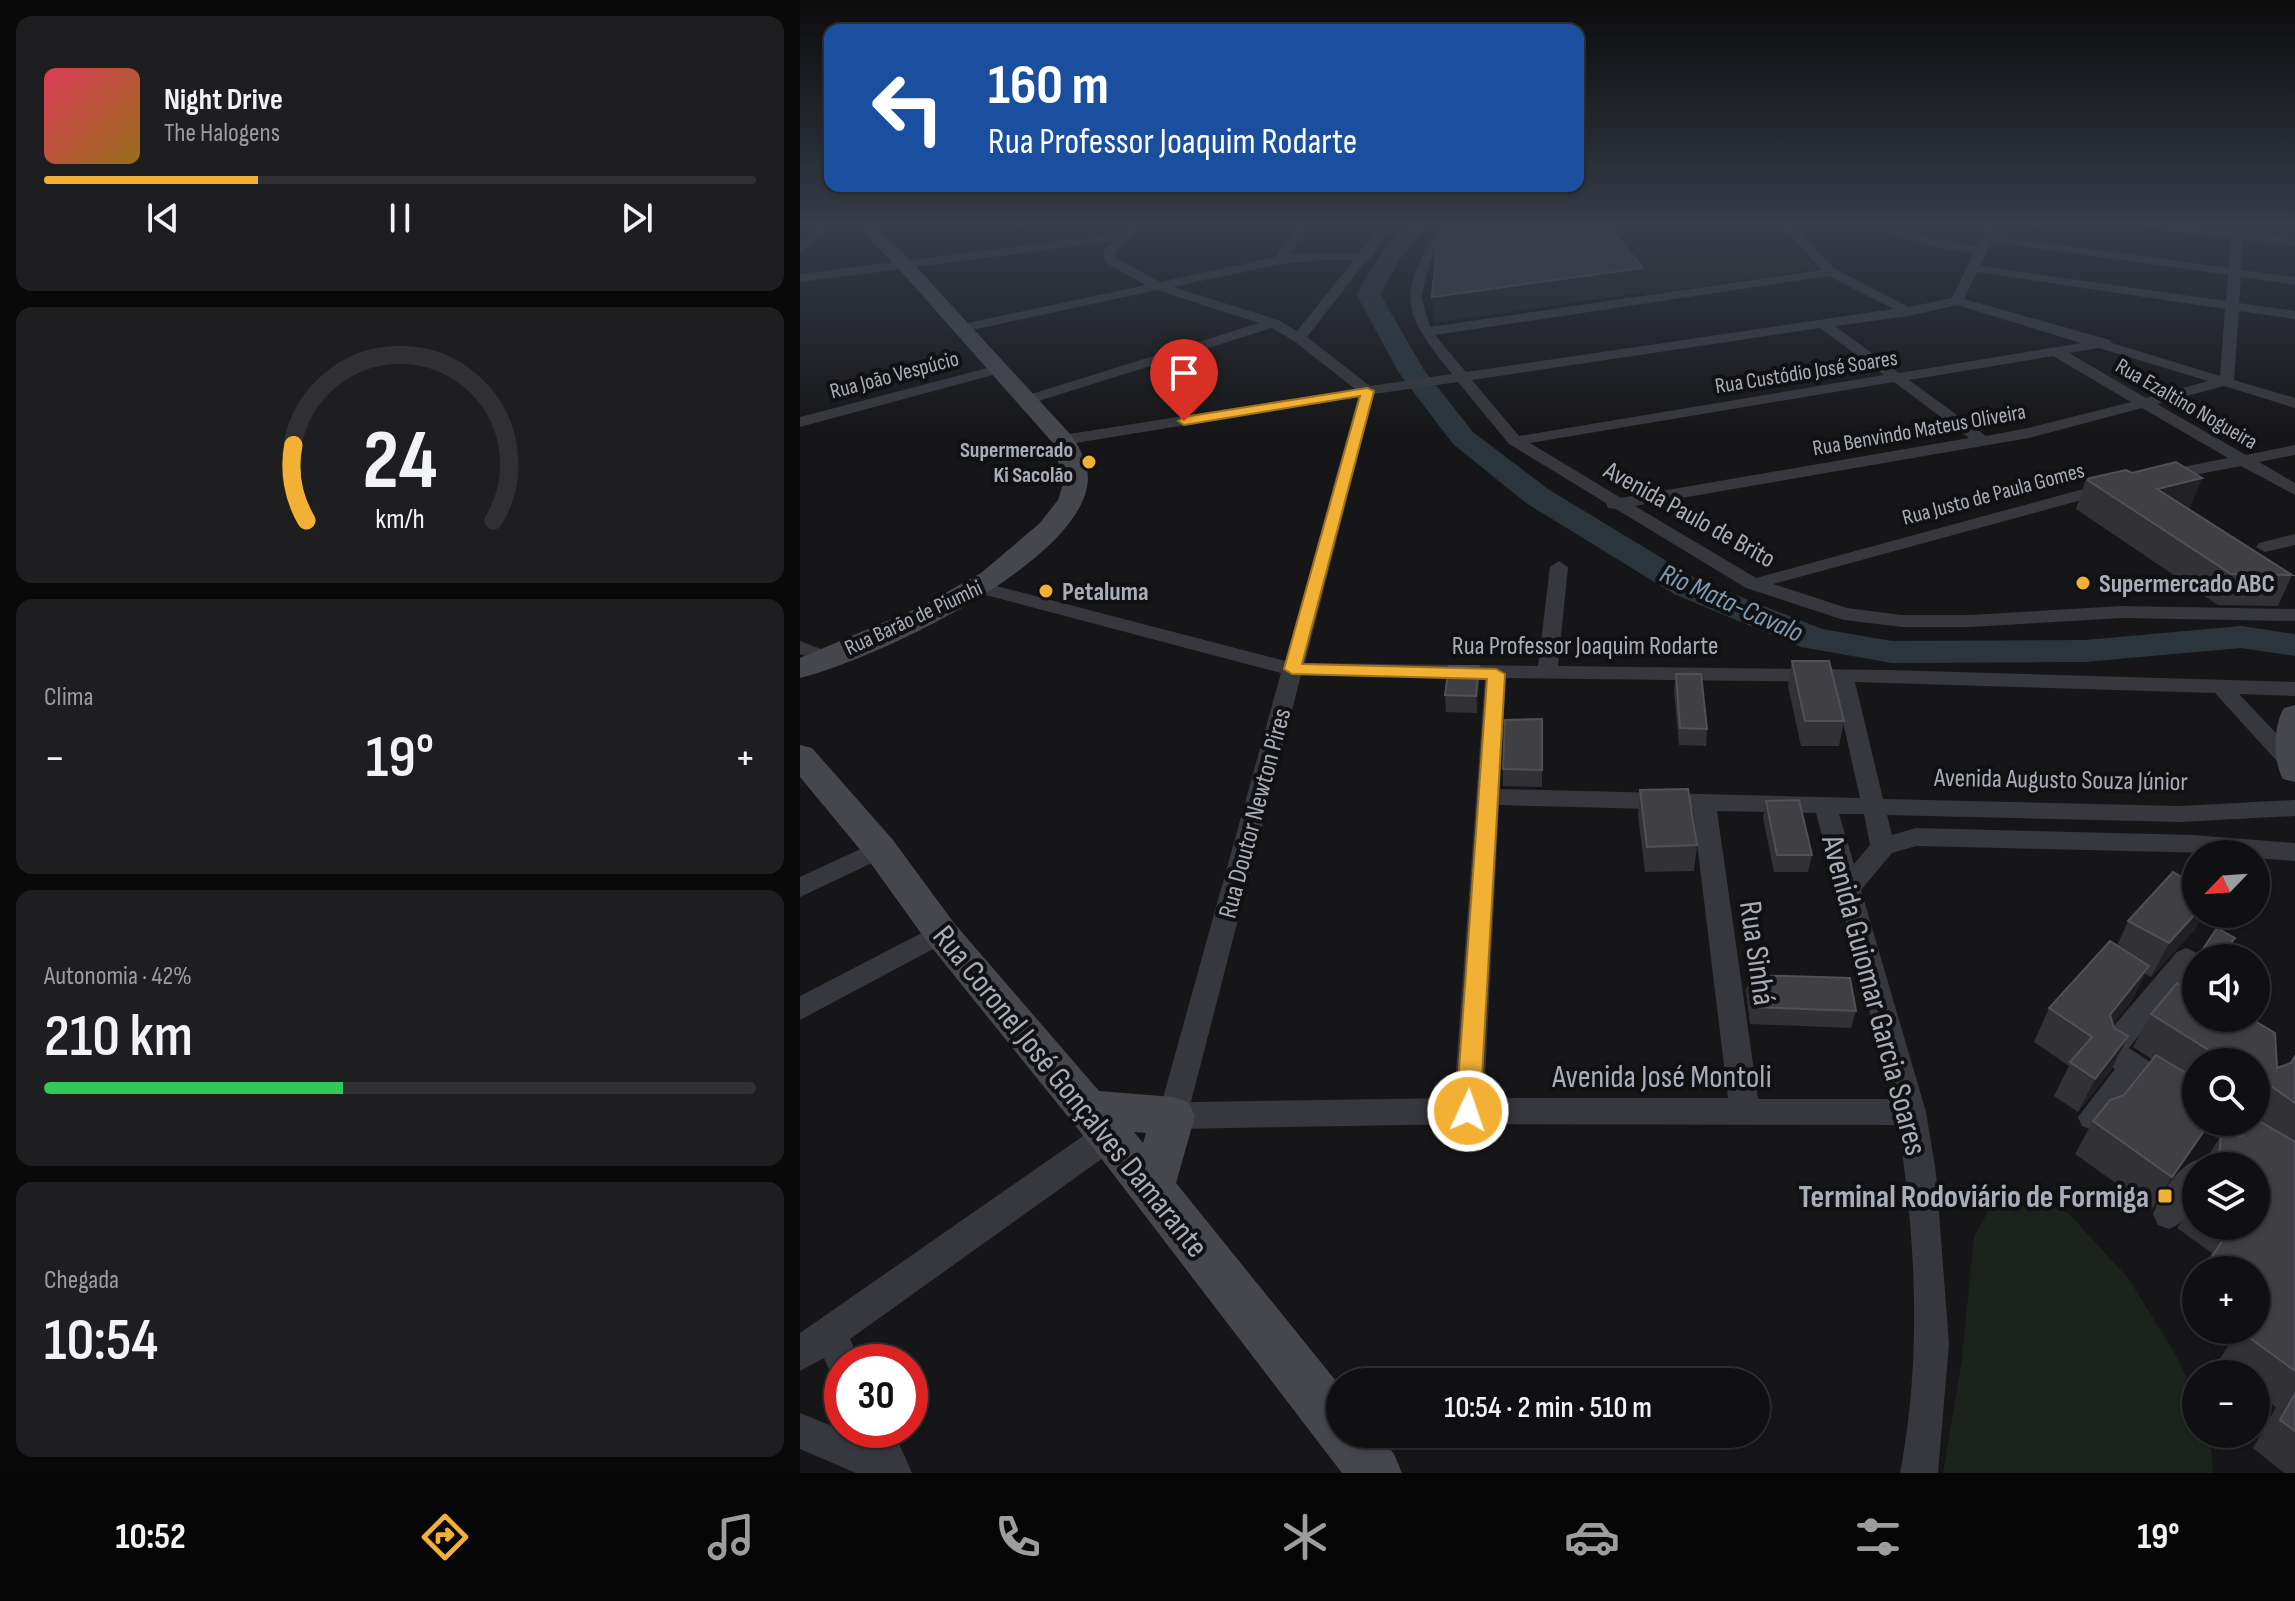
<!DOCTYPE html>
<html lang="pt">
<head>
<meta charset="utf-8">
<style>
  :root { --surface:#101012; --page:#1e1e20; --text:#f1f3f6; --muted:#9c9d9f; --line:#303032; --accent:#f2b134 }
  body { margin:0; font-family:"Sofia Sans Condensed",sans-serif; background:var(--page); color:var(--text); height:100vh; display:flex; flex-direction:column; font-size:30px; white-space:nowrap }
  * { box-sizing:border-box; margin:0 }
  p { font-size:26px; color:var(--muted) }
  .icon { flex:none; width:44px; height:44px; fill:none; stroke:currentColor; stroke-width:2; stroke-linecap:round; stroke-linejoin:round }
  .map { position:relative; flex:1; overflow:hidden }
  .side { display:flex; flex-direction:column; gap:16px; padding:16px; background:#09090a; width:800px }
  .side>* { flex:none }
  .banner { position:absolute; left:24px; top:24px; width:760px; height:168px; border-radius:16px; box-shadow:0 2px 6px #0004,0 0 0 2px var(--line); background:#1a4fa0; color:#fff; overflow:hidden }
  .needle { width:52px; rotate:245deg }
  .fabs { position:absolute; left:1382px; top:840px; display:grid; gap:16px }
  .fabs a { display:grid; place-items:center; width:88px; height:88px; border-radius:50%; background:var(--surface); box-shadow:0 2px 6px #0004,0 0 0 2px var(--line); font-size:40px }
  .speed { position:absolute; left:24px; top:1344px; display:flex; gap:16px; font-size:40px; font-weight:700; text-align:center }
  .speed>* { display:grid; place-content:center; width:104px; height:104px; border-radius:50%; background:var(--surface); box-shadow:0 2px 6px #0004,0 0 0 2px var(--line); line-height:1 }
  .speed .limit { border:12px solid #d22; background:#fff; color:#111 }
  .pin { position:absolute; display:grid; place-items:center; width:68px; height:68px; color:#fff; margin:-82px -34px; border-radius:50% 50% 50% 0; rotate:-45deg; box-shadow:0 0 8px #0007 }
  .pin .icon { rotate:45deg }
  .me { position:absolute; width:88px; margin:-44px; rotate:3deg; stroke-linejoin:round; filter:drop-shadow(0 0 6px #0008) }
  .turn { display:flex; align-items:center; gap:28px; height:168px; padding:0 32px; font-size:36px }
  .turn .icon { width:104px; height:104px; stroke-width:2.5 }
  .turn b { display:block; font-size:56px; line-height:68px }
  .big { font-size:60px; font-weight:600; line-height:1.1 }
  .side .card { flex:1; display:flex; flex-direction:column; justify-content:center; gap:12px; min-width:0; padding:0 28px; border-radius:16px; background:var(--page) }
  .side .dial { align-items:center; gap:0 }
  .dial svg { height:208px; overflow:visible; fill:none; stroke:var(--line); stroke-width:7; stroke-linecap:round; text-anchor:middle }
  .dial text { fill:var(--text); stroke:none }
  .song { display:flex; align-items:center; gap:24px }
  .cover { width:96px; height:96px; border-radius:12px; background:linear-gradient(135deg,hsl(350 70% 55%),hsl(40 70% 35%)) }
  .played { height:8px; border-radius:4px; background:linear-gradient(90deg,var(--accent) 30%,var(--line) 30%) }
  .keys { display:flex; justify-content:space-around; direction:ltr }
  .heat { display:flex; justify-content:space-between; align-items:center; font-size:44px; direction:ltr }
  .charge { height:12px; border-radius:6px; background:linear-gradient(90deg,#34c759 42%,var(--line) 0) }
  .trip { position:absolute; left:526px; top:1368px; width:444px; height:80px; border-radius:40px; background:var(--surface); box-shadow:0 2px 6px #0004,0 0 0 2px var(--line); font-weight:600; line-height:80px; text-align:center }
  .dock { display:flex; height:128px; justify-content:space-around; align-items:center; background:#060607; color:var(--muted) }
  .dock .icon { width:56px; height:56px }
  .dock .current { color:var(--accent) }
  .dock b { font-size:36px; color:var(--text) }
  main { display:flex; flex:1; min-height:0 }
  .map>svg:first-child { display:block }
  .green { fill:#1c231d }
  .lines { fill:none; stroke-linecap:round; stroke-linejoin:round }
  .river { fill:#2c353c; fill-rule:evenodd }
  .street { fill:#37383d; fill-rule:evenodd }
  .secondary { fill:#45474d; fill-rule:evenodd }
  .wall { fill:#323236 }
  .shaded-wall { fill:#212124 }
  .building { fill:#3f3f44; stroke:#4f5156; stroke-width:2 }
  .route { fill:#f2b134; stroke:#9d7322; stroke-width:2 }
  .poi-dot { fill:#f2b134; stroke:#111113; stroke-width:3 }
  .labels { text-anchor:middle; stroke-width:8; stroke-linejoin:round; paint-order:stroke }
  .far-street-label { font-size:22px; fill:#a8adb8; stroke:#111113 }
  .far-poi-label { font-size:22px; font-weight:bold; fill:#a8adb8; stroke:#111113; text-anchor:end }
  .street-label { font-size:26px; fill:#a8adb8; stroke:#111113 }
  .poi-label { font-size:26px; font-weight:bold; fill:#a8adb8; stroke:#111113; text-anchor:start }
  .water-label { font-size:28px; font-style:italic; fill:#7f9bb3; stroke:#111113 }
  .near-street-label { font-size:32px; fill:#a8adb8; stroke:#111113 }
  .near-poi-label { font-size:32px; font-weight:bold; fill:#a8adb8; stroke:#111113; text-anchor:end }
</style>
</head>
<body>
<main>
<section class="side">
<div class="card">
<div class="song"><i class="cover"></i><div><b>Night Drive</b><p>The Halogens</p></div></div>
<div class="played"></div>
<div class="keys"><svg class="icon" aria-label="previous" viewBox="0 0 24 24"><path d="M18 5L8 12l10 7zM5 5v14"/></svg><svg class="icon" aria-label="pause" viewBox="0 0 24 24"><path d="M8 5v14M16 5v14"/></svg><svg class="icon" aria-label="next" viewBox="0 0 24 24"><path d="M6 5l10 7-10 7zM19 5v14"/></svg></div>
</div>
<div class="card dial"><svg viewBox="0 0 100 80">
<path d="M14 69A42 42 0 1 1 86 69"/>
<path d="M14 69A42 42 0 0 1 9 40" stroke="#f2b134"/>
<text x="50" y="56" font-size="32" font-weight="700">24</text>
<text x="50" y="72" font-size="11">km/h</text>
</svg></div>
<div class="card"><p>Clima</p>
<div class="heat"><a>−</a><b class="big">19°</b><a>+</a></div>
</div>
<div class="card"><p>Autonomia · 42%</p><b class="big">210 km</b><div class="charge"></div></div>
<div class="card"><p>Chegada</p><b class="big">10:54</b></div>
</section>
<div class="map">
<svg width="1495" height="1473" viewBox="0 0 1495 1473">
  <rect width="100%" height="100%" fill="#161618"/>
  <g class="green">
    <path d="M787 225H976L1019 269 843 295Z"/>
    <path d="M1221 1193 1268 1213 1328 1278 1374 1352 1396 1397V1434H1410L1413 1473H1143L1162 1359 1174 1237 1190 1208Z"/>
  </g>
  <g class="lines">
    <path class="river" d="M606 225H628L599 261 580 294 624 370 673 432 748 489 898 580 1022 629 1092 641 1285 640 1441 626 1495 634V656L1441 648 1285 662 1092 663 1001 647 874 594 726 503 653 444 599 373 556 294 582 253Z"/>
    <g class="street">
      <path d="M22 225H35L0 252V242Z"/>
      <path d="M331 225H343L315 253 316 258 360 282 476 257 498 225H510L489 255 559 253 582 225H593L570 260 566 261 507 337 570 386 652 374C601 311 597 296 640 225H652L631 260 621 296 630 327 1022 270 980 225H992L1035 269 1109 307 1152 298 1174 253 1138 248 1078 230V226L1177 247 1188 225H1200L1195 236 1429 268 1431 239 1325 225H1367L1495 238V246L1443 240 1441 270 1495 277V285L1441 277 1439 303 1495 311V319L1439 311 1434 380 1495 398V408L1424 386 1357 404 1446 455 1495 445V455L1459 462 1495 483V495L1441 466 1363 481 1357 480 1355 476 1357 472 1428 458 1342 408 1229 438 835 506 956 578 1309 482 1317 487 1315 491 973 584 1047 608 1102 615H1170L1322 606 1495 609V621L1322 618 1170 627H1102L1044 620 946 588 816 509 808 508 806 503 709 444 658 382 574 394 505 663 738 666 750 567 759 561 768 567 758 666 1090 670 1495 682V696L1439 694 1495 753V771L1484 769 1415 693 1055 682 1083 799 1380 806 1495 800V816L1380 822 1087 815 1092 835 1116 828 1393 835 1495 843V861L1456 858V854L1116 846 1092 853 1061 890 1126 1112 1136 1173 1149 1344 1138 1473H1100C1122 1360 1116 1238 1098 1125L668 1124 373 1129 362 1125 358 1116 481 673 174 592 172 588 181 582 485 661 558 397 263 445 255 440 263 435 555 389 494 341 472 328 232 403H222V397L459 323 357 290 163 332 156 328 163 324 346 285 306 263 303 252 314 241 0 282V274L323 233ZM1192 242 1428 275 1426 301 1180 266ZM521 260H554L497 331 478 320 373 287 480 264ZM1177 272 1425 309 1420 376 1312 343 1310 340 1164 299ZM1029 276 1093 309 666 372 635 335ZM1157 305 1281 343 1099 373 1035 326 1109 316ZM1020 328 1084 375 719 436 672 380ZM1299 348 1408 381 1346 398 1269 353ZM1253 356 1331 402 1228 428 1186 436 1109 380ZM1094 382 1169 438 821 498 730 443ZM501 675 685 678 654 1098 391 1102ZM706 678 1034 682 1060 798 700 789ZM699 805 893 810 928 1098H684ZM917 811 1016 813 1093 1099H958ZM1039 814H1064L1070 845 1054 864Z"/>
      <path d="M199 365 204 366V372L0 427V417Z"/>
      <path d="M1495 534V545L1465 552 1456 547 1459 543Z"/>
      <path d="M0 641 34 654 37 658 27 664 0 654Z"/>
      <path d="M80 840 89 843 92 849 89 855 0 897V877Z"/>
      <path d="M141 923 150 926 154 933 150 940 0 1020V996Z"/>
      <path d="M1386 948 1395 952 1399 958H1396L1395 966 1329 1048 1396 1092V1121L1337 1085 1304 1126 1293 1130 1282 1126 1278 1117 1315 1069 1300 1060 1296 1051 1300 1042 1377 952Z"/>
      <path d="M310 1121 321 1125 325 1135 321 1145 50 1339 60 1362H42V1379L31 1374 24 1358 0 1371V1333L299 1125Z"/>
      <path d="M1403 1122H1443L1495 1156V1187L1407 1131Z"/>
      <path d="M1396 1160 1408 1166H1396C1396 1192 1397 1218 1369 1229L1358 1225 1353 1214C1361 1195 1377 1167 1396 1160Z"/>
      <path d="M0 1413 59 1437 56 1430H93L112 1473H56L0 1449Z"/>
    </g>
    <g class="secondary">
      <path d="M56 225H74L110 260 271 435C281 449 291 469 287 487 272 567 73 660 0 678V658L120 607 181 573 240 523 258 500 264 481 252 442 98 268Z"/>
      <path d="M1495 705V782L1483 779C1473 762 1473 725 1484 708Z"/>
      <path d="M0 745 12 748 93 840 154 923 299 1091 373 1097 388 1102 395 1116 376 1183 540 1386V1434H578L594 1454 602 1473H542L294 1149 128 943 67 858 0 777ZM334 1132 346 1133 343 1143Z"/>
    </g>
  </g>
  <g class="wall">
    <path d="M1332 473 1402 478 1390 507 1386 508 1492 575 1478 606 1418 605 1276 509 1286 479Z"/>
    <path d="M992 661 1044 721 1039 746H1001L988 686Z"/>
    <path d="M876 674 907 729 906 746 879 745 874 691Z"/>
    <path d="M679 683 677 713 646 712 645 695Z"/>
    <path d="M742 719V787L703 786V769Z"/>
    <path d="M840 790 897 845 894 871 845 872 838 815Z"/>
    <path d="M966 801 1012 855 1008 872H974L963 818Z"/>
    <path d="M1396 914H1403L1395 929 1351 977 1345 974 1332 1000 1313 1024 1314 1028 1328 1036 1311 1070 1278 1112 1254 1096 1269 1066 1234 1042 1249 1008 1317 946 1328 921Z"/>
    <path d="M1396 959V1018L1477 1068 1489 1064 1495 1055V1473H1484L1453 1448 1476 1407 1456 1392V1374H1433L1418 1362 1438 1330H1456V1270H1401L1412 1253 1377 1228 1396 1201V1226H1456V1166H1401L1421 1136H1442L1452 1122H1456V1062H1396V1122H1411L1352 1209 1275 1154 1293 1121 1324 1095 1353 1060 1333 1047 1351 1014 1381 986Z"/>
    <path d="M949 975 1056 1011 1051 1028 950 1024 946 992Z"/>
    <path d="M1396 1277V1291L1390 1287Z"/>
  </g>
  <g class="shaded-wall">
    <path d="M843 268 841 293 634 323 632 297Z"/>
    <path d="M1402 478 1390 507 1346 519 1357 489Z"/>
    <path d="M679 666V683L677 713 676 696Z"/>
    <path d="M1396 914H1403L1395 929 1351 977 1369 943Z"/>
    <path d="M1435 938 1424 958H1419Z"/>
    <path d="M1349 966 1332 1000 1294 1049 1310 1015Z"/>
    <path d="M1328 1036 1311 1070 1278 1112 1295 1079Z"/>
    <path d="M1410 1122H1411L1352 1209 1372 1177Z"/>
  </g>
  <g class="building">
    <path d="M645 225H807L843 268 632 297 637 242Z"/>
    <path d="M1376 462 1402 478 1357 489 1492 575 1431 574 1286 479 1326 470 1332 473Z"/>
    <path d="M992 661H1029L1044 721H1005Z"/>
    <path d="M649 666H679L676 696 645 695Z"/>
    <path d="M876 674H901L907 729 880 728Z"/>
    <path d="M742 719V770L703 769 705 720Z"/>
    <path d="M888 789 897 845 847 847 840 790Z"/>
    <path d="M999 800 1012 855H977L966 801Z"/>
    <path d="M1373 872 1396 885V913L1369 943 1328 921Z"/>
    <path d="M1417 928 1435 938 1419 958H1397Z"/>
    <path d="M1310 941 1349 966 1310 1015 1314 1028 1328 1036 1295 1079 1270 1062 1292 1037 1249 1008Z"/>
    <path d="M949 975 1050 978 1056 1011 953 1007Z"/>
    <path d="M1377 983 1396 995V1018H1450L1475 1033 1477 1068 1491 1063 1495 1056V1103L1471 1086H1456V1062H1418V1056L1351 1014Z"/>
    <path d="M1356 1055 1396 1079V1122H1410L1372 1177 1293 1121 1310 1100 1324 1095Z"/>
    <path d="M1456 1119 1495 1142V1371L1443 1333 1445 1330H1456V1312L1467 1294 1456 1286V1270H1433L1413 1255 1432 1226H1456V1166H1418L1421 1136H1442L1453 1122H1456Z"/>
    <path d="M1495 1394V1431L1480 1420Z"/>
  </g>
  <linearGradient id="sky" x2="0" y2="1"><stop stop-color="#0c0c0d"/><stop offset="0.52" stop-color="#363c48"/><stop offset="1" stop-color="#363c48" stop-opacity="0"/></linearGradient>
  <rect width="1495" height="432" fill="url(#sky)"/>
  <path class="route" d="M567 388 574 391 502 664 696 669 705 674 680 1111 677 1118 668 1122 659 1118 656 1111 687 679 492 674 484 669 560 396 384 425 378 421 384 417Z"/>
  <g class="poi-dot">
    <circle cx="289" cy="462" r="8"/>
    <circle cx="1283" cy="583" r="8"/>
    <circle cx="246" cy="591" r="8"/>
    <rect x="1357" y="1188" width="16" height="16" rx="4"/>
  </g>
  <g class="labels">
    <g class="far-street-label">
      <text transform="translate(1006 371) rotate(-9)" y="8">Rua Custódio José Soares</text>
      <text transform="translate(94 374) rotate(-15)" y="8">Rua João Vespúcio</text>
      <text transform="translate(1387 403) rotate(30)" y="8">Rua Ezaltino Nogueira</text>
      <text transform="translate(1119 429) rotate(-10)" y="8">Rua Benvindo Mateus Oliveira</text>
      <text transform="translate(1193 493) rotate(-15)" y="8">Rua Justo de Paula Gomes</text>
      <text transform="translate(113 617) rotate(-25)" y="8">Rua Barão de Piumhi</text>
    </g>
    <g class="far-poi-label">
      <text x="273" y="457">Supermercado<tspan x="273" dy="25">Ki Sacolão</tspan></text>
    </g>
    <g class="street-label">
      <text transform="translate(890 514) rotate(29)" y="9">Avenida Paulo de Brito</text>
      <text x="785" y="654">Rua Professor Joaquim Rodarte</text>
      <text transform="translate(1261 779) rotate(1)" y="9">Avenida Augusto Souza Júnior</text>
      <text transform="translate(454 813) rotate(-75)" y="9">Rua Doutor Newton Pires</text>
    </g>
    <g class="poi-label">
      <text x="1299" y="592">Supermercado ABC</text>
      <text x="262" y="600">Petaluma</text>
    </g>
    <g class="water-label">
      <text transform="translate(932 602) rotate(24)" y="10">Rio Mata-Cavalo</text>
    </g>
    <g class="near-street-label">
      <text transform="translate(958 953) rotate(82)" y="11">Rua Sinhá</text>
      <text transform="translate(1075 995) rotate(75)" y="11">Avenida Guiomar Garcia Soares</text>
      <text x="862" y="1087">Avenida José Montoli</text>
      <text transform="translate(271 1091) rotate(51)" y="11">Rua Coronel José Gonçalves Damarante</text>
    </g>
    <g class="near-poi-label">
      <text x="1349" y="1207">Terminal Rodoviário de Formiga</text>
    </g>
  </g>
</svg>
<div class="fabs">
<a><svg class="needle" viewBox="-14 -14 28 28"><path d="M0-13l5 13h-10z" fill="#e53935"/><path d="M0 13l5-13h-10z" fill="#9c9d9f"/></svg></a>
<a><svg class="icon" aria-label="sound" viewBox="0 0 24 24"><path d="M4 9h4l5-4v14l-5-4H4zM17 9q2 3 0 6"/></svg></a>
<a><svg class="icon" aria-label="search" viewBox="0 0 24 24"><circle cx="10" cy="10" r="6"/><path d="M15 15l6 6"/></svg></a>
<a><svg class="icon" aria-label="layers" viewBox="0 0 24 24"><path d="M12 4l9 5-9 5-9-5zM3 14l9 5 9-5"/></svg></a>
<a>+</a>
<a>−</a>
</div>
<div class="speed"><div class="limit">30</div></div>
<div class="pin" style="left:384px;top:421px;background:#d93025"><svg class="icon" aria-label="arrive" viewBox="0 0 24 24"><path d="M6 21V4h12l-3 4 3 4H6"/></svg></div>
<svg class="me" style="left:668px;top:1111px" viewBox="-20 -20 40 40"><circle r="17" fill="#f2b134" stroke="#fff" stroke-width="3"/><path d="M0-11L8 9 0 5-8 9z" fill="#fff"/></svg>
<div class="trip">10:54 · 2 min · 510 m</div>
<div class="banner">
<div class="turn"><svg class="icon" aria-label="left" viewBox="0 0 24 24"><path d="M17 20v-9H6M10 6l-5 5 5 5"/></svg><div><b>160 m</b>Rua Professor Joaquim Rodarte</div></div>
</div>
</div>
</main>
<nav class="dock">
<b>10:52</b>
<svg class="icon current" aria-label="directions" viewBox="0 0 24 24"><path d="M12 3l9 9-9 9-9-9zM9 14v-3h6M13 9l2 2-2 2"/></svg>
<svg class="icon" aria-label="music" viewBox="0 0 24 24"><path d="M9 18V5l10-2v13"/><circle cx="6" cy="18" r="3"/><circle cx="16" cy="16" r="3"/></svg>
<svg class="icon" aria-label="phone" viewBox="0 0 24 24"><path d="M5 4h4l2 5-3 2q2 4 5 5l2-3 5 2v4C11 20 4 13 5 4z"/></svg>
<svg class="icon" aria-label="climate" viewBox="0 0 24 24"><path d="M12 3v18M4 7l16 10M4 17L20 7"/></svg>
<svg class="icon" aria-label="car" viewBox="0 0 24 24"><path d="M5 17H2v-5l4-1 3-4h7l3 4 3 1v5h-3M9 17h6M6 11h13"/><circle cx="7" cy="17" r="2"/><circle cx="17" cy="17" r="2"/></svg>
<svg class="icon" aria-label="filters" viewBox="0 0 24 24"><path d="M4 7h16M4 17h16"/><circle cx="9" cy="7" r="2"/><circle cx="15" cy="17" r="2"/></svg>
<b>19°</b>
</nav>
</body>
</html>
